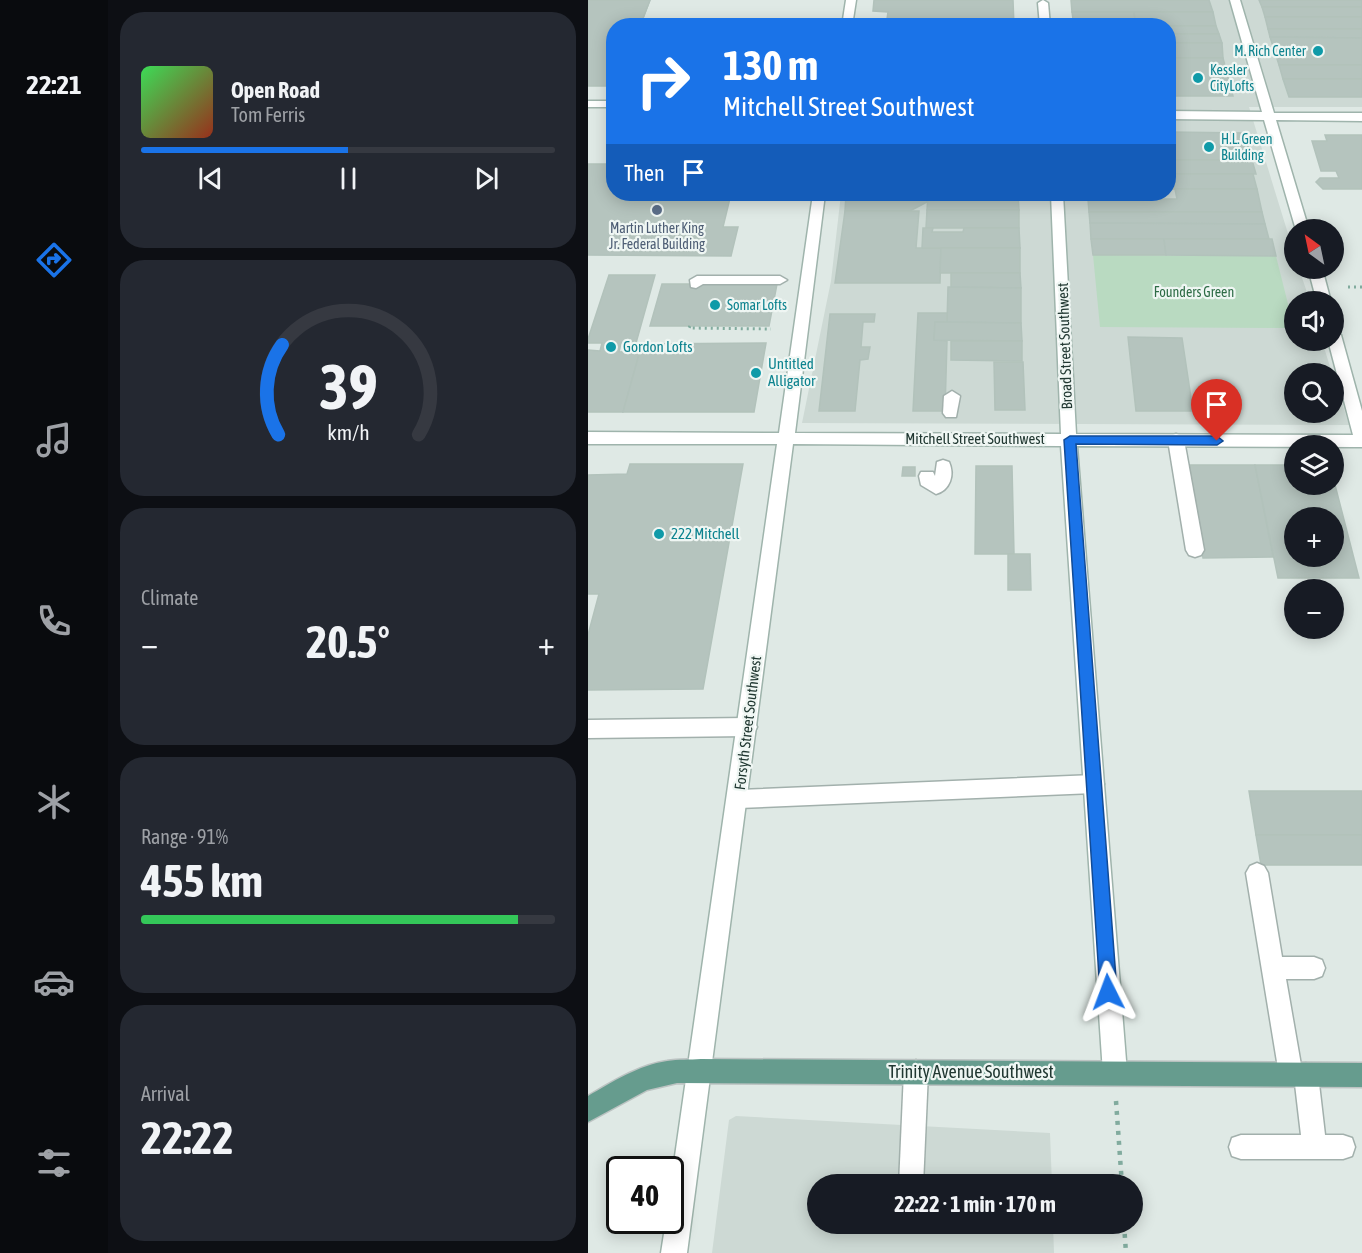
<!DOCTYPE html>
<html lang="en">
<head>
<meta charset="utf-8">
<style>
  :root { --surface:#171b24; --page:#242831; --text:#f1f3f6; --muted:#9ea1a6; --line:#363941; --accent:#1a73e8 }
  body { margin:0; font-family:"Asap Condensed",sans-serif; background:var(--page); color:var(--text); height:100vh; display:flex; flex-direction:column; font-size:22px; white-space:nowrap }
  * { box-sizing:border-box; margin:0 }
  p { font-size:20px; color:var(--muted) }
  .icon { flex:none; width:33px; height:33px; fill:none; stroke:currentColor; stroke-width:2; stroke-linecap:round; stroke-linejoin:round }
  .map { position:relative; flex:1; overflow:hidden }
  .drawer { display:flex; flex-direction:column; gap:12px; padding:12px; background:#0d0f14; width:480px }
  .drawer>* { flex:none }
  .banner { position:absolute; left:18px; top:18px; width:570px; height:183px; border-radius:24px; box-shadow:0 3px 15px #0003; background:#1a73e8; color:#fff; overflow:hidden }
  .needle { width:39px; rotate:327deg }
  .buttons { position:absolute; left:696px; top:219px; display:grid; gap:12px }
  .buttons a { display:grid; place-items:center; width:60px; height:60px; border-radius:50%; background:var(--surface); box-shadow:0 3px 15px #0003; font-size:30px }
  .speed { position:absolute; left:18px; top:1156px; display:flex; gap:12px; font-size:30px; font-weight:700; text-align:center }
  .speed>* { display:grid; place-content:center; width:78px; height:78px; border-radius:50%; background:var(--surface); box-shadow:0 3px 15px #0003; line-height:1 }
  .speed .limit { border:3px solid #111; border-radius:9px; background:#fff; color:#111 }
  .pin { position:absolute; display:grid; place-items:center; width:51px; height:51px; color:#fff; margin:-62px -26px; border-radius:50% 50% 50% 0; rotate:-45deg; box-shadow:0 0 6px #0007 }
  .pin .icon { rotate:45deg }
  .me { position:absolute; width:66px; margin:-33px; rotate:357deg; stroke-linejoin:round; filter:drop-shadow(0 0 4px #0008) }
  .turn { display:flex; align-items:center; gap:21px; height:126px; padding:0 18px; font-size:27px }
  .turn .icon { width:78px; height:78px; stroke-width:2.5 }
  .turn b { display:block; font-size:42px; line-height:51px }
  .then { display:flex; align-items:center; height:57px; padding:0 18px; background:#0003; gap:12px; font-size:22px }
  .big { font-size:45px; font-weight:700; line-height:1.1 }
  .drawer .card { flex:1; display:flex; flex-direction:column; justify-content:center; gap:9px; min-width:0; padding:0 21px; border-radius:24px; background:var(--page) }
  .drawer .dial { align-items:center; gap:0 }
  .dial svg { height:156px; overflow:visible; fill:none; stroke:var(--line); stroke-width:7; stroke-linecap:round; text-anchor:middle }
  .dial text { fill:var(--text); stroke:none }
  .song { display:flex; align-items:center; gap:18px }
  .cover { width:72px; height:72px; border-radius:9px; background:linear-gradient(135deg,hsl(130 70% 55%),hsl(10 70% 35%)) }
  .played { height:6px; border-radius:3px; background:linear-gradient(90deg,var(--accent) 50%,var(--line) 50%) }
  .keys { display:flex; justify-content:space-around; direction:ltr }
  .heat { display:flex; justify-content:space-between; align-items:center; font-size:33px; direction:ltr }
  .charge { height:9px; border-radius:4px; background:linear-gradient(90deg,#34c759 91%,var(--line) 0) }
  .trip { position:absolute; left:219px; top:1174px; width:336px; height:60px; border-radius:30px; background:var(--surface); box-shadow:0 3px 15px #0003; font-weight:700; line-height:60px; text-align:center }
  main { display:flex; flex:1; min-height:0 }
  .tab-bar { display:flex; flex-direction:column; width:108px; justify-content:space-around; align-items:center; background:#090b0e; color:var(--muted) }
  .tab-bar .icon { width:42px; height:42px }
  .tab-bar .selected { color:var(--accent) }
  .tab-bar b { font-size:27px; color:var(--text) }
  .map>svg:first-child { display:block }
  .built { fill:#cdd9d4 }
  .green { fill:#b9dac1 }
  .building { fill:#b5c4be; stroke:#b2c2bb; stroke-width:1.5; fill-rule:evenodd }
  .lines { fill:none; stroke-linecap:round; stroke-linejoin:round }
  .lane-casing { stroke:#a2b0ac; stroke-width:3 }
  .street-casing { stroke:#a2b0ac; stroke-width:3 }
  .secondary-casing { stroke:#9fb4ac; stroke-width:3 }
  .primary-casing { stroke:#bcc3c2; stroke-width:3 }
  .path-far1 { stroke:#81ab9e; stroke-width:3; stroke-dasharray:2 4; stroke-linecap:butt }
  .path { stroke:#81ab9e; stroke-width:4.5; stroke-dasharray:4 6; stroke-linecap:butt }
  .lane { fill:#fff; fill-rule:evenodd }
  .street { fill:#fff; fill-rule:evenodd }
  .secondary { fill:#fff; fill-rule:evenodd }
  .primary { fill:#669c8e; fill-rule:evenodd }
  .route { fill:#1a73e8; stroke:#114b97; stroke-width:1.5 }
  .culture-dot { fill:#0f9aa8; stroke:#eff6f3; stroke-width:2 }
  .service-dot { fill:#5c6f8a; stroke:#eff6f3; stroke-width:2 }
  .labels { text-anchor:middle; stroke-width:4.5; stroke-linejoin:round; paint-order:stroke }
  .far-culture-label { font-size:14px; fill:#0d838f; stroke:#eff6f3; text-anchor:start }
  .far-service-label { font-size:14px; fill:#4e5e75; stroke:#eff6f3 }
  .far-park-label { font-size:14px; fill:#2e6c46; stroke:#eff6f3 }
  .street-label { font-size:15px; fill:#213832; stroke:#eff6f3 }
  .culture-label { font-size:15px; fill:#0d838f; stroke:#eff6f3; text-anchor:start }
  .near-street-label { font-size:18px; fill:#213832; stroke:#eff6f3 }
</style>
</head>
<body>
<main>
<nav class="tab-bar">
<b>22:21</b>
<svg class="icon selected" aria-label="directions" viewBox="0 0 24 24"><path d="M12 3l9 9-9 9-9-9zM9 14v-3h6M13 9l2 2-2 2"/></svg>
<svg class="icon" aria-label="music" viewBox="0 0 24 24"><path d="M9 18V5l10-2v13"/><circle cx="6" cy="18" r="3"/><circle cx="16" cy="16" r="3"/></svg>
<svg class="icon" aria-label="phone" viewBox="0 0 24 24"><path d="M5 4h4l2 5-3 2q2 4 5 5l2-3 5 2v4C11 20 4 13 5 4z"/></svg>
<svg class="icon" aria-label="climate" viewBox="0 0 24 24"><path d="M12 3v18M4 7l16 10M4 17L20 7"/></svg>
<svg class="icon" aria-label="car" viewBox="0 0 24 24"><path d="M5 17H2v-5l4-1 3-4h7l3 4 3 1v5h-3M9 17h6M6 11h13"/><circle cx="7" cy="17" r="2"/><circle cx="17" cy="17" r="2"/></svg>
<svg class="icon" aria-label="filters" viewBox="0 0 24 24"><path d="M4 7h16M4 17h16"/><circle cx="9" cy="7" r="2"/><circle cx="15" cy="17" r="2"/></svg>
</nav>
<section class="drawer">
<div class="card">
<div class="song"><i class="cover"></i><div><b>Open Road</b><p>Tom Ferris</p></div></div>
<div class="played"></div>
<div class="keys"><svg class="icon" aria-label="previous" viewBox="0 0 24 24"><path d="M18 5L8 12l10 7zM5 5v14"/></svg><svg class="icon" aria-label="pause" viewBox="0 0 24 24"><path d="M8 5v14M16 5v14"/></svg><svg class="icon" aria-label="next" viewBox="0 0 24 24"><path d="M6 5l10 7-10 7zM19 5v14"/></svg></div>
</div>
<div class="card dial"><svg viewBox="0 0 100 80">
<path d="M14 69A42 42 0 1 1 86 69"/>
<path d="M14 69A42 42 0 0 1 16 23" stroke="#1a73e8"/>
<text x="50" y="56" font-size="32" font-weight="700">39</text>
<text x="50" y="72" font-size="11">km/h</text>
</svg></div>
<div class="card"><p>Climate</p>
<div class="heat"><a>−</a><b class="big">20.5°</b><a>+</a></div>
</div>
<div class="card"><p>Range · 91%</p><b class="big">455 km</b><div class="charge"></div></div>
<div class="card"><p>Arrival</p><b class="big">22:22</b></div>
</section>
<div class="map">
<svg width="774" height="1253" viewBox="0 0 774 1253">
  <rect width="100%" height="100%" fill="#dfe9e5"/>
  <g class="built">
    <path d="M483 0H774V107H661L706 253V268L711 269 722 301 706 302V340L734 341 744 373 706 374V412H746V377L761 425 214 423 243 281 253 194H580V26L485 25Z"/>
    <path d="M148 1116 462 1133 464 1185H230V1224H465L466 1253H124L141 1120Z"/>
  </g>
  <path class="green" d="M505 255 688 256 706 328 512 327Z"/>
  <g class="building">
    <path d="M0 0H62L52 26H26V77H0Z"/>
    <path d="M0 0H62L52 26H26V86H0Z"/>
    <path d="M286 0H425L426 26H298L300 12 285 11Z"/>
    <path d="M483 0H621L625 12H484Z"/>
    <path d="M671 0H774V7H674Z"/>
    <path d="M674 7H774V17H677Z"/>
    <path d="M484 12H546L548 26H486Z"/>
    <path d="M546 12H625L628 26H548Z"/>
    <path d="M677 17H774V29H680Z"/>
    <path d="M580 26H628L631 34H580Z"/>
    <path d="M680 29H774V38L682 37Z"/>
    <path d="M580 34H631L634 43H580Z"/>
    <path d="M682 37 774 38V65H691Z"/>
    <path d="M580 43H634L635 58H580Z"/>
    <path d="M580 58H635L645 96H580Z"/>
    <path d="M691 65H774V79H695Z"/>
    <path d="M695 79H774V97H701Z"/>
    <path d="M580 132 657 133 664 160H580Z"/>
    <path d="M737 135H774V189H735L728 182 732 178H751L748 171H733L724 141H739Z"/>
    <path d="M580 160H664L668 174H581Z"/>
    <path d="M0 164H26V194H143L135 227H150L143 256 0 255Z"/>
    <path d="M581 174H665L669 189H584Z"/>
    <path d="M587 189H669L674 212H501L500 199H589Z"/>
    <path d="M258 194H340L339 202 322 211H257Z"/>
    <path d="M340 194H430L431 210H339Z"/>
    <path d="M499 194H571L572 199H500Z"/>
    <path d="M339 210H431V228H338Z"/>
    <path d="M257 211H331L328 248H353L352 283H247Z"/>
    <path d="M501 212H674L677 224 502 223Z"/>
    <path d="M502 223 677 224 681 239H503Z"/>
    <path d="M335 228H345L344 232H375L376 228H431L432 248H334Z"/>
    <path d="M503 239H576L578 255H505Z"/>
    <path d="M576 239H684L688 256 578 255Z"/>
    <path d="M353 248H432V273H352Z"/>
    <path d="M363 273H432L433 288 363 287Z"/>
    <path d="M21 275H67L48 343H33L31 352 52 351 35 412H0V350L12 351 14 343H0V339Z"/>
    <path d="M74 284H189L181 326H62Z"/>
    <path d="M360 287 433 288V323L359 322Z"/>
    <path d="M330 313H359V322H347L346 340 359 341 357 411H325Z"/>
    <path d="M242 314H287L286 322H275L273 347H282L280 359 272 360 267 411H231Z"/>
    <path d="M347 322 433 323 434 341 346 340Z"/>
    <path d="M540 337 594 338 605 411H548Z"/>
    <path d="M363 341H434V361L363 360Z"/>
    <path d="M178 343 166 412H35L54 344Z"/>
    <path d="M406 362H435L437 410H407Z"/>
    <path d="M42 464H155L115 689 0 690V635L11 594H0V475L39 474Z"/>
    <path d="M600 465H667L685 557 615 558Z"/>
    <path d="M667 465H706V484H746V481L771 578H690ZM706 518H746V556H706Z"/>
    <path d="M388 466H424L426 554H387Z"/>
    <path d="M315 467H327V476H314Z"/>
    <path d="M420 554H442L443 590H420Z"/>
    <path d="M661 791H774V835H668Z"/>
    <path d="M668 835H774V865H673Z"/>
  </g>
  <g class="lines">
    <g class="lane-casing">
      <g id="lane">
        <path d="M109 276H192L199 280 192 284H115L108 288 103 287 102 280Z"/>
        <path d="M364 391 372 396 368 417H358L355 413 356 396Z"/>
        <path d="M588 434 594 436 596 440 616 550 613 555 607 557 601 555 598 550 580 440 582 436Z"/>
        <path d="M355 460 361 462C367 475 362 490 348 494L333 485 331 476 333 472H345L347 476 349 462Z"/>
        <path d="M506 775 513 778 516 784 513 790 506 793 151 808 144 806 141 799 144 792 151 790Z"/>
        <path d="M669 863 676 866 680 873 694 957H726L734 960 737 968 734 976 726 979H698L713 1065 718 1063 726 1067 730 1075 737 1135H755L764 1138 767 1147 764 1156 755 1159H653L644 1156 641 1147 644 1138 653 1135H713L707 1084 703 1086 695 1082 691 1074 658 873 662 866Z"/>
        <path d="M328 1060 336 1064 340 1072 335 1185H311L316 1072 320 1064Z"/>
      </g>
    </g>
    <g class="street-casing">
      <path id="street" d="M159 718 166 721 169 727 166 733 159 736 0 738V720Z"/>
    </g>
    <g class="secondary-casing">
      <g id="secondary">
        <path d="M258 0H268L264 26H254Z"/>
        <path d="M455 0 460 3 462 26H452L450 3Z"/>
        <path d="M642 0H652L686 113H774V121L688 120 721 230H708L676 120 580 119V111L674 112Z"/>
        <rect x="0" y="101" width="26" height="6"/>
        <path d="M225 194H237L207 433 473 434 463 194H475L488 434 765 435 740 340H746V330L753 335 774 411V447L489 446 539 1073 535 1081 527 1085 519 1081 515 1073 473 446 205 444 99 1253H73L78 1221H82V1191L189 444H0V432L191 433Z"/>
        <path d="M720 268H734L743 302H729Z"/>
      </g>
    </g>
    <g class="primary-casing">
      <path id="primary" d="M113 1059 774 1063V1087L89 1083 59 1090 0 1122V1096C24 1082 51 1065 79 1061 90 1059 102 1060 113 1059Z"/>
    </g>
    <g class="path-far1">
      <path d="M760 287H774"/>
      <path d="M102 326 101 328 183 329"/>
    </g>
    <g class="path">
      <path d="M528 1101 534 1185"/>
      <path d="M536 1224 538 1253"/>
    </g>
    <use href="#lane" class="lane"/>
    <use href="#street" class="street"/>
    <use href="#secondary" class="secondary"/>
    <use href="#primary" class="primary"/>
  </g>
  <path class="route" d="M482 436H629L635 441 629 445 488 444 529 992 526 998 520 1001 514 998 512 992 476 440Z"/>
  <g class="culture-dot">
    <circle cx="730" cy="51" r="6"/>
    <circle cx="610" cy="78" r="6"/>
    <circle cx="621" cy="147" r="6"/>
    <circle cx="127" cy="305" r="6"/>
    <circle cx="23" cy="347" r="6"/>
    <circle cx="168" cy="373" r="6"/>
    <circle cx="71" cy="534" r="6"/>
  </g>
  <circle class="service-dot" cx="69" cy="210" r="6"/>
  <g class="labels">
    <g class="far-culture-label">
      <text x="718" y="56" text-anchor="end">M. Rich Center</text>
      <text x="622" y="75">Kessler<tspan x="622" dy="16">CityLofts</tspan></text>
      <text x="633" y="144">H.L. Green<tspan x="633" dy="16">Building</tspan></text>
      <text x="139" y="310">Somar Lofts</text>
    </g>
    <g class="far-service-label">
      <text x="69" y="233">Martin Luther King<tspan x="69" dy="16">Jr. Federal Building</tspan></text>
    </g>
    <g class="far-park-label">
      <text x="606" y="297">Founders Green</text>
    </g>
    <g class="street-label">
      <text transform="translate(477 346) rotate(-92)" y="5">Broad Street Southwest</text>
      <text x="387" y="444">Mitchell Street Southwest</text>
      <text transform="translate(160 723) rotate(-83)" y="5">Forsyth Street Southwest</text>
    </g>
    <g class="culture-label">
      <text x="35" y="352">Gordon Lofts</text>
      <text x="180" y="369">Untitled<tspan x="180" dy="17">Alligator</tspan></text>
      <text x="83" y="539">222 Mitchell</text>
    </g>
    <g class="near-street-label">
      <text x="383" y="1078">Trinity Avenue Southwest</text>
    </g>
  </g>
</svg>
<div class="buttons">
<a><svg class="needle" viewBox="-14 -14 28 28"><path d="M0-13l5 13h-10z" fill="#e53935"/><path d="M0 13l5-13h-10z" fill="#9ea1a6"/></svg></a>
<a><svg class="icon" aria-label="sound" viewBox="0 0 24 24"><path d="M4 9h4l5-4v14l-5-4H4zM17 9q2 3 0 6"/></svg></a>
<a><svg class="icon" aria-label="search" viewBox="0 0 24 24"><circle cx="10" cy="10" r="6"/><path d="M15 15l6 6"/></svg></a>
<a><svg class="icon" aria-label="layers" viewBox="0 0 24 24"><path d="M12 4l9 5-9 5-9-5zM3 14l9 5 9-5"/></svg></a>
<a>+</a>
<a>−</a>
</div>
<div class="speed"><div class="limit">40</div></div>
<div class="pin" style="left:629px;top:441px;background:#d93025"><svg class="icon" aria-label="arrive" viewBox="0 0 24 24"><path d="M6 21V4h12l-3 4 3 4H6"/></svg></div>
<svg class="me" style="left:520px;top:992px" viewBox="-20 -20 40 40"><path d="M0-17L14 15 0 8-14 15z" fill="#1a73e8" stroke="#fff" stroke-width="4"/></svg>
<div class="trip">22:22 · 1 min · 170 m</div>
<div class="banner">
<div class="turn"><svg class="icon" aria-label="right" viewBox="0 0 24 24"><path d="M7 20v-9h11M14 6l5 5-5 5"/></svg><div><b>130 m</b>Mitchell Street Southwest</div></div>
<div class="then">Then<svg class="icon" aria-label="arrive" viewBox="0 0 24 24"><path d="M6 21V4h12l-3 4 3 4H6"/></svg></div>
</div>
</div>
</main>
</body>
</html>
